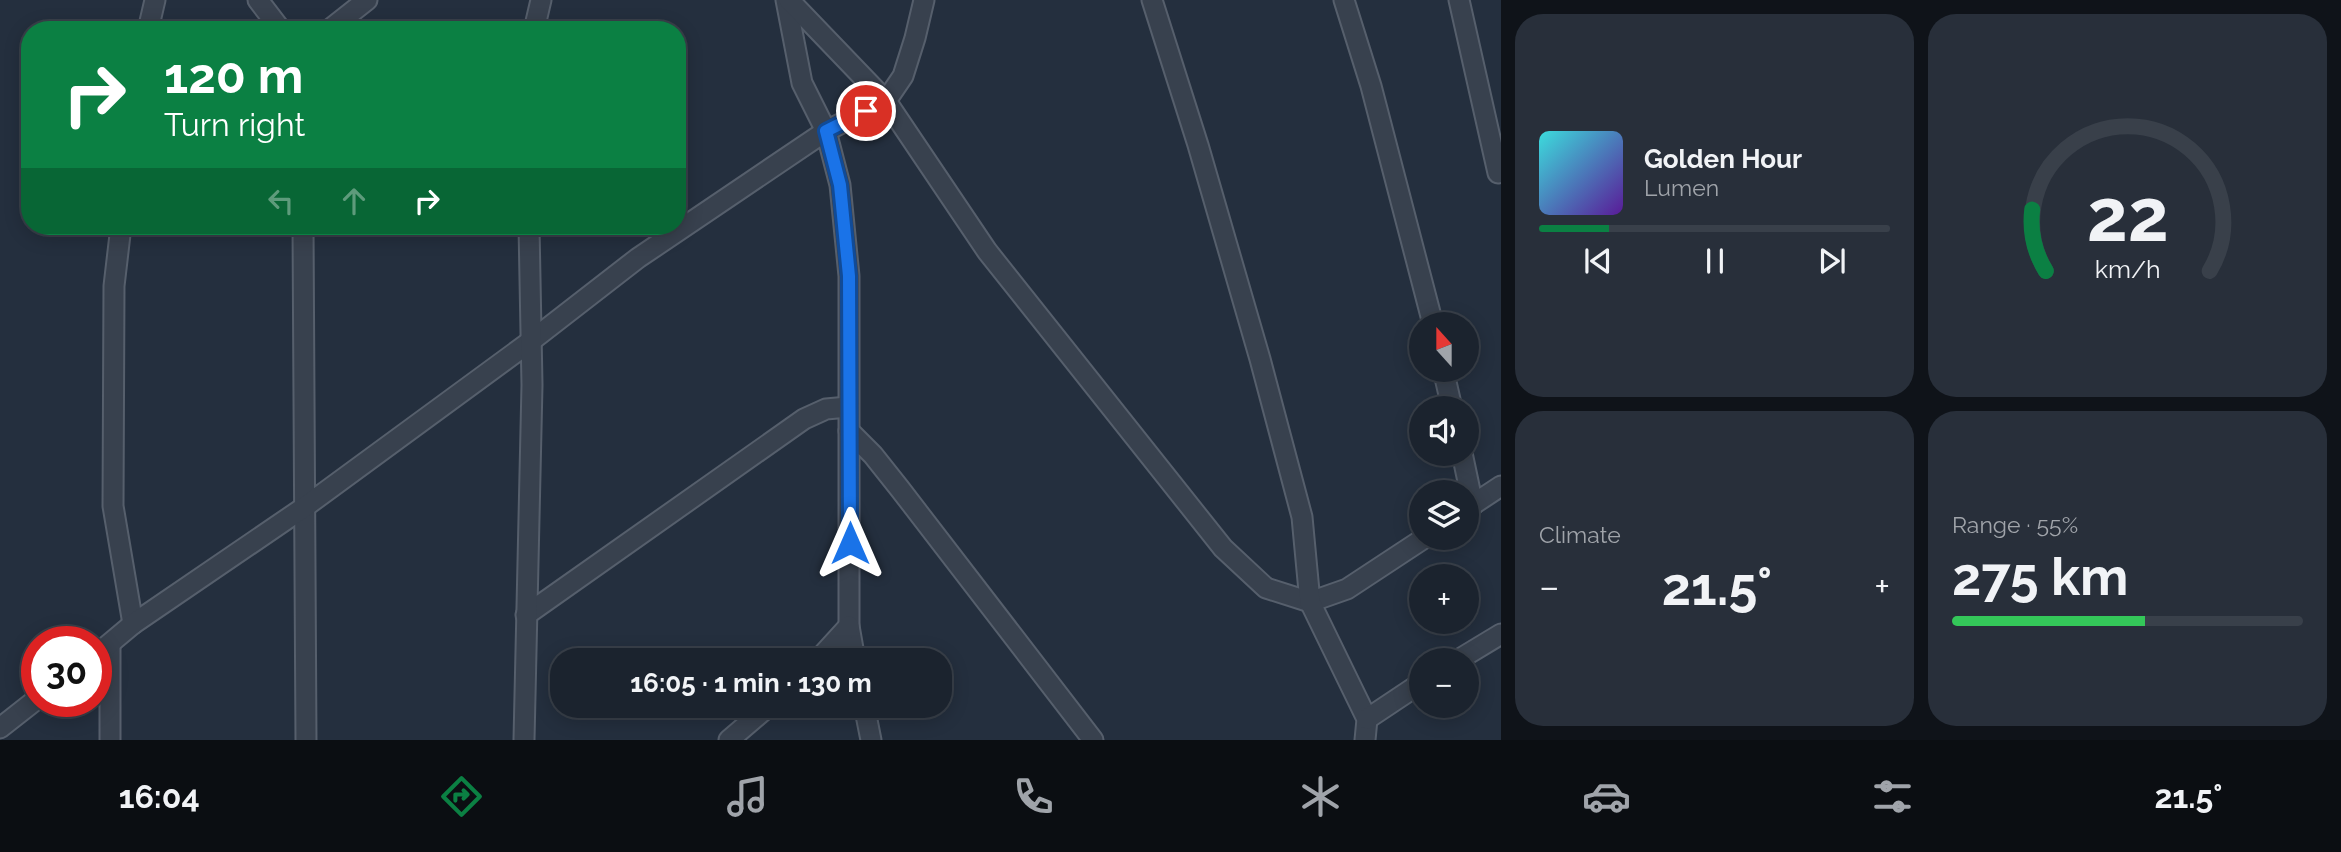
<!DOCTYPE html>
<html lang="en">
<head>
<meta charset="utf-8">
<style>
  :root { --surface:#1b232e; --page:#282f3a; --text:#f1f3f6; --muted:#a0a4aa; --line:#39404a; --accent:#0b8043 }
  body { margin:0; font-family:Raleway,sans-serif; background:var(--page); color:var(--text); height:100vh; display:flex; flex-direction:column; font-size:26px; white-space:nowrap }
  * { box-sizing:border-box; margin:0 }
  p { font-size:23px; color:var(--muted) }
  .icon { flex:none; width:38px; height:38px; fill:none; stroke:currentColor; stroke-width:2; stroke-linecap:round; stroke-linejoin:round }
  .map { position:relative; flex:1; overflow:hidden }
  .drawer { display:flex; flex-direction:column; gap:14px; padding:14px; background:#0f1319; width:840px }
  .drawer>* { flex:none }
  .top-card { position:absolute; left:21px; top:21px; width:665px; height:214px; border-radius:28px; box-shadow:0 4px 18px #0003,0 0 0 2px var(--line); background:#0b8043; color:#fff; overflow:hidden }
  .needle { width:46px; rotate:339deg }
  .buttons { position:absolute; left:1409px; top:312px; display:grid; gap:14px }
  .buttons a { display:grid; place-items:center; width:70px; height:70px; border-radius:50%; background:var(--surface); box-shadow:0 4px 18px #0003,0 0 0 2px var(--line); font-size:35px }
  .speed { position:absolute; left:21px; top:626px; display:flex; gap:14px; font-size:35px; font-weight:700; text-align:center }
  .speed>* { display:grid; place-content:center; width:91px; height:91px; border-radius:50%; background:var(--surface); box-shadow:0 4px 18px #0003,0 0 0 2px var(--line); line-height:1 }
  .speed .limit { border:10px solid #d22; background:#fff; color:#111 }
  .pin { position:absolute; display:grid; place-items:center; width:60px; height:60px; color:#fff; margin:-30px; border:4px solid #fff; border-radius:50%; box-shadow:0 2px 7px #0007 }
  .me { position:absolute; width:77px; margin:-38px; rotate:0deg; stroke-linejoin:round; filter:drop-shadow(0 0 5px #0008) }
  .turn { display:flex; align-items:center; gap:24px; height:147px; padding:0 28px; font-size:32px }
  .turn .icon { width:91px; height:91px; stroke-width:2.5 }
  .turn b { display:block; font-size:49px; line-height:60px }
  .lanes { display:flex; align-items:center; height:66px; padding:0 28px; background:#0003; justify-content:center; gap:35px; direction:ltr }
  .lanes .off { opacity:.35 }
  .big { font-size:52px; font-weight:700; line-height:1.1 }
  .drawer .widget { flex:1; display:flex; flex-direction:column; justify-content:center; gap:10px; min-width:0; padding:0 24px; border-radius:28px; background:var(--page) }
  .drawer .dial { align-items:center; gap:0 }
  .dial svg { height:182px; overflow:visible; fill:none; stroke:var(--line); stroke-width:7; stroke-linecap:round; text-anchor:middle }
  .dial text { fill:var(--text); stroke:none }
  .song { display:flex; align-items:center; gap:21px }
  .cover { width:84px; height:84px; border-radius:10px; background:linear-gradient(135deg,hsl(180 70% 55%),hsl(270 70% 35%)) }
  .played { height:7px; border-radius:4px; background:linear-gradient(90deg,var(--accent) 20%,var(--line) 20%) }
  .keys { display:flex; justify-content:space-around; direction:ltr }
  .heat { display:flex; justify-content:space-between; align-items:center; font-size:38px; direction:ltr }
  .charge { height:10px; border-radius:5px; background:linear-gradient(90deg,#34c759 55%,var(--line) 0) }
  .drawer .tiles { flex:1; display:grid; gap:14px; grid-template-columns:repeat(2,1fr) }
  .trip { position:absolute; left:550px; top:648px; width:402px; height:70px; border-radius:28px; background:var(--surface); box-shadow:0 4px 18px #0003,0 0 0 2px var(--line); font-weight:700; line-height:70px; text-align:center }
  .menu { display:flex; height:112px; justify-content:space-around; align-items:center; background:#0b0e12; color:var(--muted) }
  .menu .icon { width:49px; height:49px }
  .menu .current { color:var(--accent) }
  .menu b { font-size:32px; color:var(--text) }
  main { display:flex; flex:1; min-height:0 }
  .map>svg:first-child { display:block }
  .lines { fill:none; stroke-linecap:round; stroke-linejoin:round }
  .street-casing { stroke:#565f6c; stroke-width:23 }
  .street { stroke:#38414e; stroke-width:19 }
  .route-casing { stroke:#114b97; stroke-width:18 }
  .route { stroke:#1a73e8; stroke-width:12 }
</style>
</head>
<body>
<main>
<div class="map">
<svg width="1501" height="740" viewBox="0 0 1501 740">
  <rect width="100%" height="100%" fill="#242f3e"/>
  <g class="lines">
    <g class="street-casing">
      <g id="street">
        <path d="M258 0 281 30"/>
        <path d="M786 0 802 83 826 131 840 185 849 276V626L855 660"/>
        <path d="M789 0 886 101 987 251 1223 548 1266 588 1310 602 1347 589 1426 537"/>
        <path d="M1152 0 1198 145 1260 359 1302 517 1310 602 1367 719 1365 740"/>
        <path d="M1344 0 1371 86 1433 324"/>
        <path d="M1459 0 1498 173"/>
        <path d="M148 30 155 0"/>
        <path d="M329 30 367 0"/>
        <path d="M534 30 541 0"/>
        <path d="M121 226 114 286 113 506 133 624"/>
        <path d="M303 226 306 740"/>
        <path d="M1443 369 1452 408"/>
        <path d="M849 431 873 455 900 489 1093 740"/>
        <path d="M1462 453 1473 505"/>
        <path d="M1466 509 1501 486"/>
        <path d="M526 615 804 419 826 409 848 407"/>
        <path d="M110 645V740"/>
        <path d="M96 655 133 624 306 506 531 341 638 258 826 131 886 101 903 76 915 38 924 0"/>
        <path d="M818 660 849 626"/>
        <path d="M1458 660 1501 634"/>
        <path d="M864 705 871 740"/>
        <path d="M1367 719 1421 683"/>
        <path d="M0 728 37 699"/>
        <path d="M524 740 532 385 529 226"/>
        <path d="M729 740 770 705"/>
      </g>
    </g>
    <use href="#street" class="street"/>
  </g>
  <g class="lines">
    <g class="route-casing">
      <path id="route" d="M850 543 849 276 840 185 826 131 866 111"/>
    </g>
    <use href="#route" class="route"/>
  </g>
</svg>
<div class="buttons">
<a><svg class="needle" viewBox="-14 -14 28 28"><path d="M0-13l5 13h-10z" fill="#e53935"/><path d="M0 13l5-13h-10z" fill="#a0a4aa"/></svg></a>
<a><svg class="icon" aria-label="sound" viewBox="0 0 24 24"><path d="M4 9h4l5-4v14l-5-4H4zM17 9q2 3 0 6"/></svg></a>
<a><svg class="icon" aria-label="layers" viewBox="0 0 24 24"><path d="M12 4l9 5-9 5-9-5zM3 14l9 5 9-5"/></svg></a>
<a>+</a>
<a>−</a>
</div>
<div class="speed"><div class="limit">30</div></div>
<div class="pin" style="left:866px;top:111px;background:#d93025"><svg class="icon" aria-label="arrive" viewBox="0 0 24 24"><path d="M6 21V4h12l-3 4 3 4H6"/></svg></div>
<svg class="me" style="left:850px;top:543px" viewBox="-20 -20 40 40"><path d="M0-17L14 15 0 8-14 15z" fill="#1a73e8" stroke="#fff" stroke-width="4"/></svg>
<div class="trip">16:05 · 1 min · 130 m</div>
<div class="top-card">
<div class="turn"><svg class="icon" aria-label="right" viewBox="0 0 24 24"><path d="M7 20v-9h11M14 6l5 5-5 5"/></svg><div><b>120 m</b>Turn right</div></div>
<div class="lanes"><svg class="icon off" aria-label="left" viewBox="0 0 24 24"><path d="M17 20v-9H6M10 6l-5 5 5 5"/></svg><svg class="icon off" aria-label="ahead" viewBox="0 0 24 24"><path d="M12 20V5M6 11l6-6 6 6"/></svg><svg class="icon" aria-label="right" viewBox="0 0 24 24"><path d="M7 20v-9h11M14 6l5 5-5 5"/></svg></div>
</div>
</div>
<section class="drawer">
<div class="tiles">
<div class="widget">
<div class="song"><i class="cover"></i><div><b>Golden Hour</b><p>Lumen</p></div></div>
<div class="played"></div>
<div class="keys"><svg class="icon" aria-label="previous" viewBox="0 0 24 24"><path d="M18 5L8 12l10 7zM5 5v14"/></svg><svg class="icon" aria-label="pause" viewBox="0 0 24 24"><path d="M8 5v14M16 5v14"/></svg><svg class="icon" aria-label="next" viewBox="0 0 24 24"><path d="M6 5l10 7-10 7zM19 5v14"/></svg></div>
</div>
<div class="widget dial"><svg viewBox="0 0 100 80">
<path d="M14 69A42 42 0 1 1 86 69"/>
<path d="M14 69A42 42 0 0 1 8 42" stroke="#0b8043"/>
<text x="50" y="56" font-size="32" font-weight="700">22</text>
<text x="50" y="72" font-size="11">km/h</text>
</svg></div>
<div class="widget"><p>Climate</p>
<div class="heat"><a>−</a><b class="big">21.5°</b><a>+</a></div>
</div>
<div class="widget"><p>Range · 55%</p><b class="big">275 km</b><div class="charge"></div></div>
</div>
</section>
</main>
<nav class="menu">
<b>16:04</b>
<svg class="icon current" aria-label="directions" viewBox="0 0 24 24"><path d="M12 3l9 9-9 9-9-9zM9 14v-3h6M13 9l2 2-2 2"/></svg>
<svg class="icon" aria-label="music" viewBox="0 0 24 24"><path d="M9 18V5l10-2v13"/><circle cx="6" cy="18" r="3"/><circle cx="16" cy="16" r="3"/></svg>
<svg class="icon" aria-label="phone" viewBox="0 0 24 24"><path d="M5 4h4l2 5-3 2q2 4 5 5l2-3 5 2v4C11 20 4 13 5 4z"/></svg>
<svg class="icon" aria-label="climate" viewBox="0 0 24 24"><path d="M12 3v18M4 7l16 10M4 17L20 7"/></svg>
<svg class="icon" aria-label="car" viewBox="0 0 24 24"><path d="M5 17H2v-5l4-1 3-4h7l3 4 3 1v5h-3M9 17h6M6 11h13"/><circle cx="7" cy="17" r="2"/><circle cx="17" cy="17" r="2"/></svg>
<svg class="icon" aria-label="filters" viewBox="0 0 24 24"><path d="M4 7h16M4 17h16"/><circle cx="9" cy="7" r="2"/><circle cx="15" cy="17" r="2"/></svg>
<b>21.5°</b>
</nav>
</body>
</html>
